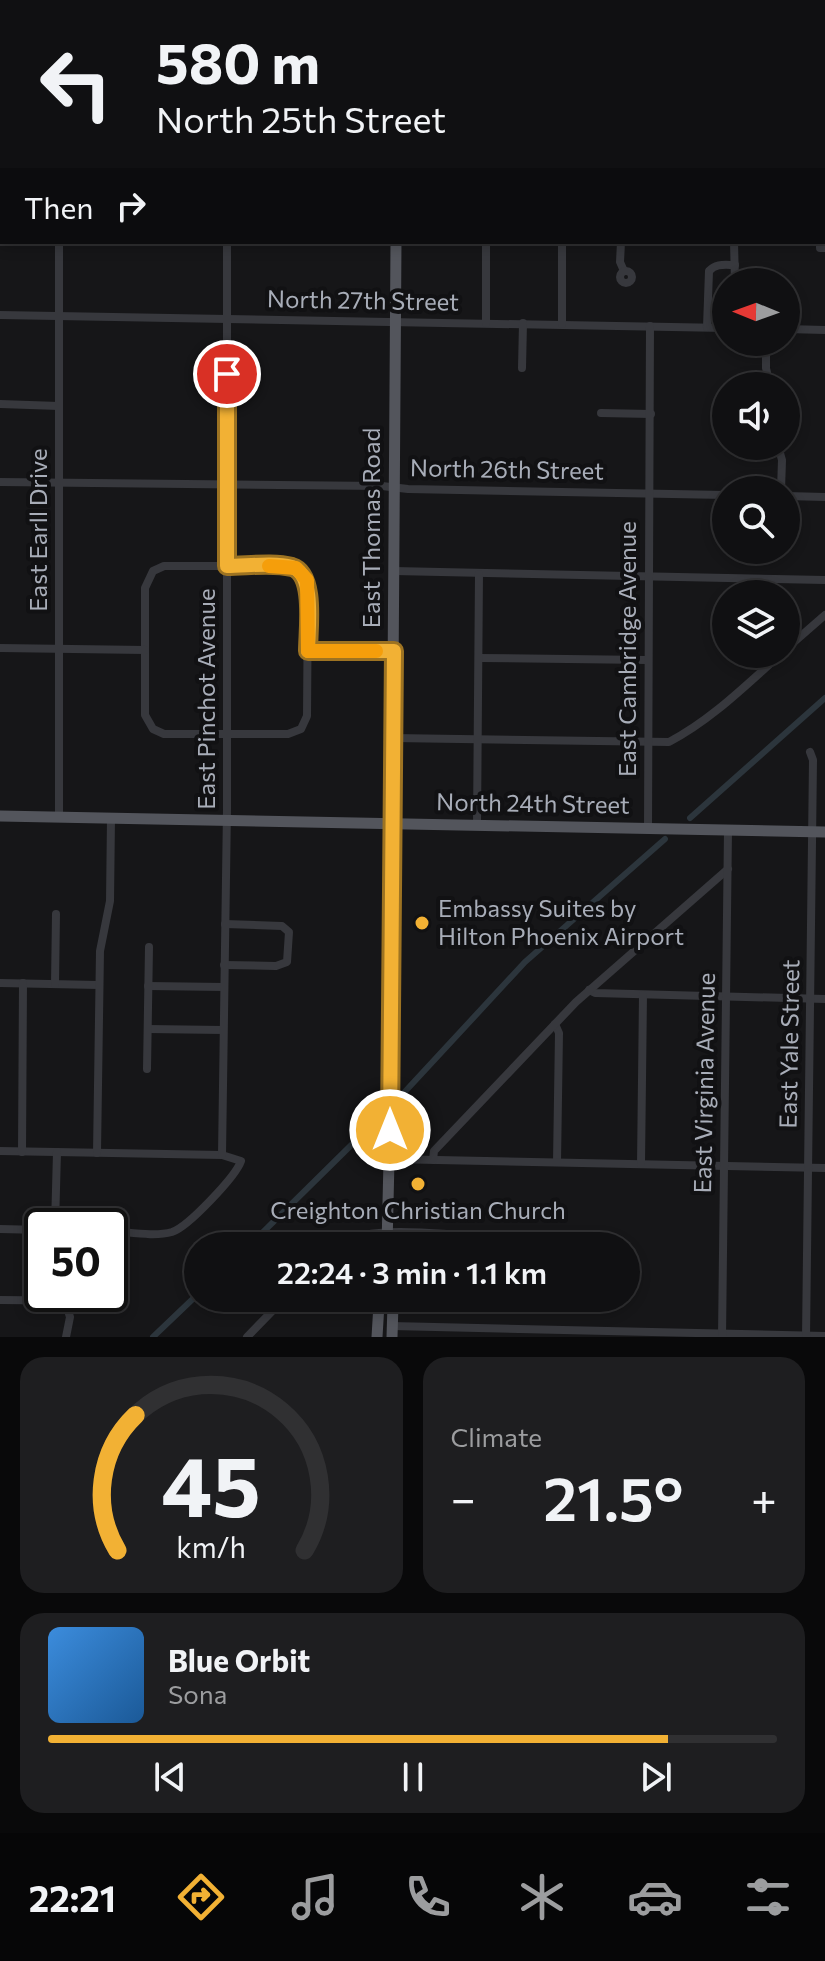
<!DOCTYPE html>
<html lang="en">
<head>
<meta charset="utf-8">
<style>
  :root { --surface:#101012; --page:#1e1e20; --text:#f1f3f6; --muted:#9c9d9f; --line:#303032; --accent:#f2b134 }
  body { margin:0; font-family:Commissioner,sans-serif; background:var(--page); color:var(--text); height:100vh; display:flex; flex-direction:column; font-size:30px; white-space:nowrap }
  * { box-sizing:border-box; margin:0 }
  p { font-size:26px; color:var(--muted) }
  .icon { flex:none; width:44px; height:44px; fill:none; stroke:currentColor; stroke-width:2; stroke-linecap:round; stroke-linejoin:round }
  .map { position:relative; height:1337px; overflow:hidden }
  .details { display:flex; flex-direction:column; gap:20px; padding:20px; background:#09090a; flex:1 }
  .details>* { flex:none }
  .hud { position:absolute; left:0px; top:0px; width:826px; height:244px; box-shadow:0 4px 12px #0003,0 0 0 2px var(--line); background:#101012; color:var(--text); overflow:hidden }
  .needle { width:52px; rotate:271deg }
  .buttons { position:absolute; left:712px; top:268px; display:grid; gap:16px }
  .buttons a { display:grid; place-items:center; width:88px; height:88px; border-radius:50%; background:var(--surface); box-shadow:0 4px 12px #0003,0 0 0 2px var(--line); font-size:40px }
  .speed { position:absolute; left:24px; top:1208px; display:flex; gap:16px; font-size:40px; font-weight:700; text-align:center }
  .speed>* { display:grid; place-content:center; width:104px; height:104px; border-radius:50%; background:var(--surface); box-shadow:0 4px 12px #0003,0 0 0 2px var(--line); line-height:1 }
  .speed .limit { border:4px solid #111; border-radius:12px; background:#fff; color:#111 }
  .pin { position:absolute; display:grid; place-items:center; width:68px; height:68px; color:#fff; margin:-34px; border:4px solid #fff; border-radius:50%; box-shadow:0 2px 8px #0007 }
  .me { position:absolute; width:88px; margin:-44px; rotate:0deg; stroke-linejoin:round; filter:drop-shadow(0 0 6px #0008) }
  .turn { display:flex; align-items:center; gap:28px; height:168px; padding:0 24px; font-size:36px }
  .turn .icon { width:104px; height:104px; stroke-width:2.5 }
  .turn b { display:block; font-size:56px; line-height:68px }
  .then { display:flex; align-items:center; height:76px; padding:0 24px; background:#0003; gap:16px; font-size:30px }
  .big { font-size:60px; font-weight:600; line-height:1.1 }
  .details .card { flex:1; display:flex; flex-direction:column; justify-content:center; gap:12px; min-width:0; padding:0 28px; border-radius:24px; background:var(--page) }
  .details .dial { align-items:center; gap:0 }
  .dial svg { height:208px; overflow:visible; fill:none; stroke:var(--line); stroke-width:7; stroke-linecap:round; text-anchor:middle }
  .dial text { fill:var(--text); stroke:none }
  .song { display:flex; align-items:center; gap:24px }
  .cover { width:96px; height:96px; border-radius:12px; background:linear-gradient(135deg,hsl(210 70% 55%),hsl(210 70% 35%)) }
  .played { height:8px; border-radius:4px; background:linear-gradient(90deg,var(--accent) 85%,var(--line) 85%) }
  .keys { display:flex; justify-content:space-around; direction:ltr }
  .heat { display:flex; justify-content:space-between; align-items:center; font-size:44px; direction:ltr }
  .details .tiles { flex:1; display:grid; gap:20px; grid-template-columns:1fr 1fr }
  .card:last-child { grid-column:span 2 }
  .trip { position:absolute; left:184px; top:1232px; width:456px; height:80px; border-radius:40px; background:var(--surface); box-shadow:0 4px 12px #0003,0 0 0 2px var(--line); font-weight:600; line-height:80px; text-align:center }
  .tab-bar { display:flex; height:128px; justify-content:space-around; align-items:center; background:#060607; color:var(--muted) }
  .tab-bar .icon { width:56px; height:56px }
  .tab-bar .current { color:var(--accent) }
  .tab-bar b { font-size:36px; color:var(--text) }
  .map>svg:first-child { display:block }
  .lines { fill:none; stroke-linecap:round; stroke-linejoin:round }
  .canal { stroke:#2c353c; stroke-width:6 }
  .minor { stroke:#37383d; stroke-width:8 }
  .major { stroke:#53555c; stroke-width:11 }
  .route-casing { stroke:#9d7322; stroke-width:20 }
  .route { stroke:#f2b134; stroke-width:14 }
  .slow { stroke:#f59e0b; stroke-width:14 }
  .poi-dot { fill:#f2b134; stroke:#111113; stroke-width:3 }
  .labels { text-anchor:middle; stroke-width:8; stroke-linejoin:round; paint-order:stroke }
  .street-label { font-size:24px; fill:#a8adb8; stroke:#111113 }
  .poi-label { font-size:24px; fill:#a8adb8; stroke:#111113; text-anchor:start }
</style>
</head>
<body>
<div class="map">
<svg width="825" height="1337" viewBox="0 0 825 1337">
  <rect width="100%" height="100%" fill="#161618"/>
  <g class="lines">
    <g class="canal">
      <path d="M690 818 825 698"/>
      <path d="M249 1246 400 1097 525 962 665 839"/>
      <path d="M153 1337 198 1294"/>
    </g>
    <g class="minor">
      <path d="M59 0V2"/>
      <path d="M145 2V0"/>
      <path d="M228 2V0"/>
      <path d="M260 2V0"/>
      <path d="M736 2V0"/>
      <path d="M824 79H825"/>
      <path d="M0 148H2"/>
      <path d="M824 163H825"/>
      <path d="M0 232H2"/>
      <path d="M621 242 620 262 624 271"/>
      <path d="M734 242 735 282"/>
      <path d="M820 243V248H825"/>
      <circle cx="626" cy="277" r="6"/>
      <path d="M0 315 726 328"/>
      <path d="M486 323V242"/>
      <path d="M562 324V242"/>
      <path d="M707 327 709 271C716 263 725 265 735 265"/>
      <path d="M786 329 825 330"/>
      <path d="M766 342V368L770 386"/>
      <path d="M522 368 523 323"/>
      <path d="M0 404 59 406"/>
      <path d="M601 413 651 414"/>
      <path d="M778 446 782 460 781 490"/>
      <path d="M0 482 382 486 408 489 726 495"/>
      <path d="M786 496 825 497"/>
      <path d="M164 566H288L301 572 308 586 307 716 301 729 288 734H164L153 729 145 715V588L153 571Z"/>
      <path d="M394 571 825 580"/>
      <path d="M0 648 145 650"/>
      <path d="M786 649 825 615"/>
      <path d="M308 651H394"/>
      <path d="M479 658 647 660"/>
      <path d="M393 738 669 742C711 720 745 686 781 654"/>
      <path d="M59 817V242"/>
      <path d="M477 824 479 574"/>
      <path d="M648 828 650 326"/>
      <path d="M224 965 276 966 287 962 289 932 282 926 225 924"/>
      <path d="M0 983 99 985"/>
      <path d="M55 984 56 914"/>
      <path d="M148 986 224 987"/>
      <path d="M589 990 595 993 825 999"/>
      <path d="M555 1024 559 1033 557 1162"/>
      <path d="M148 1029 223 1030"/>
      <path d="M147 1069 149 947"/>
      <path d="M0 1151 222 1155 241 1161C236 1176 188 1227 172 1232 154 1237 129 1232 110 1231"/>
      <path d="M22 1152 23 983"/>
      <path d="M97 1153 100 951 110 901 111 818"/>
      <path d="M222 1155 227 809V242"/>
      <path d="M389 1159 825 1168"/>
      <path d="M433 1160 434 1151 576 1002 728 869"/>
      <path d="M641 1164 643 995"/>
      <path d="M55 1226 57 1152"/>
      <path d="M0 1229 42 1230"/>
      <path d="M336 1246C366 1225 427 1233 463 1235"/>
      <path d="M63 1294 70 1317 66 1337"/>
      <path d="M0 1300 103 1301"/>
      <path d="M392 1326 825 1336"/>
      <path d="M247 1337 285 1298"/>
      <path d="M722 1337 728 830"/>
      <path d="M806 1337 813 760 810 752"/>
    </g>
    <g class="major">
      <path d="M397 2V0"/>
      <path d="M0 816 825 832"/>
      <path d="M387 1246 390 1117 396 242"/>
      <path d="M389 1298 393 1304 392 1337"/>
      <path d="M377 1337 379 1304 382 1298"/>
    </g>
  </g>
  <g class="lines">
    <g class="route-casing">
      <path id="route" d="M227 374V566C247 566 273 562 292 567 316 574 308 630 308 651H394L390 1130"/>
    </g>
    <use href="#route" class="route"/>
    <path class="slow" d="M269 566 296 568 307 580 308 651H376"/>
  </g>
  <g class="poi-dot">
    <circle cx="422" cy="923" r="8"/>
    <circle cx="418" cy="1184" r="8"/>
  </g>
  <g class="labels">
    <g class="street-label">
      <text transform="translate(363 301) rotate(1)" y="8">North 27th Street</text>
      <text transform="translate(507 470) rotate(1)" y="8">North 26th Street</text>
      <text transform="translate(372 528) rotate(-90)" y="8">East Thomas Road</text>
      <text transform="translate(39 530) rotate(-90)" y="8">East Earll Drive</text>
      <text transform="translate(628 649) rotate(-90)" y="8">East Cambridge Avenue</text>
      <text transform="translate(207 699) rotate(-90)" y="8">East Pinchot Avenue</text>
      <text transform="translate(533 804) rotate(1)" y="8">North 24th Street</text>
      <text transform="translate(790 1044) rotate(-89)" y="8">East Yale Street</text>
      <text transform="translate(705 1083) rotate(-89)" y="8">East Virginia Avenue</text>
    </g>
    <g class="poi-label">
      <text x="438" y="917">Embassy Suites by<tspan x="438" dy="28">Hilton Phoenix Airport</tspan></text>
      <text x="418" y="1219" text-anchor="middle">Creighton Christian Church</text>
    </g>
  </g>
</svg>
<div class="buttons">
<a><svg class="needle" viewBox="-14 -14 28 28"><path d="M0-13l5 13h-10z" fill="#e53935"/><path d="M0 13l5-13h-10z" fill="#9c9d9f"/></svg></a>
<a><svg class="icon" aria-label="sound" viewBox="0 0 24 24"><path d="M4 9h4l5-4v14l-5-4H4zM17 9q2 3 0 6"/></svg></a>
<a><svg class="icon" aria-label="search" viewBox="0 0 24 24"><circle cx="10" cy="10" r="6"/><path d="M15 15l6 6"/></svg></a>
<a><svg class="icon" aria-label="layers" viewBox="0 0 24 24"><path d="M12 4l9 5-9 5-9-5zM3 14l9 5 9-5"/></svg></a>
</div>
<div class="speed"><div class="limit">50</div></div>
<div class="pin" style="left:227px;top:374px;background:#d93025"><svg class="icon" aria-label="arrive" viewBox="0 0 24 24"><path d="M6 21V4h12l-3 4 3 4H6"/></svg></div>
<svg class="me" style="left:390px;top:1130px" viewBox="-20 -20 40 40"><circle r="17" fill="#f2b134" stroke="#fff" stroke-width="3"/><path d="M0-11L8 9 0 5-8 9z" fill="#fff"/></svg>
<div class="trip">22:24 · 3 min · 1.1 km</div>
<div class="hud">
<div class="turn"><svg class="icon" aria-label="left" viewBox="0 0 24 24"><path d="M17 20v-9H6M10 6l-5 5 5 5"/></svg><div><b>580 m</b>North 25th Street</div></div>
<div class="then">Then<svg class="icon" aria-label="right" viewBox="0 0 24 24"><path d="M7 20v-9h11M14 6l5 5-5 5"/></svg></div>
</div>
</div>
<section class="details">
<div class="tiles">
<div class="card dial"><svg viewBox="0 0 100 80">
<path d="M14 69A42 42 0 1 1 86 69"/>
<path d="M14 69A42 42 0 0 1 21 17" stroke="#f2b134"/>
<text x="50" y="56" font-size="32" font-weight="700">45</text>
<text x="50" y="72" font-size="11">km/h</text>
</svg></div>
<div class="card"><p>Climate</p>
<div class="heat"><a>−</a><b class="big">21.5°</b><a>+</a></div>
</div>
<div class="card">
<div class="song"><i class="cover"></i><div><b>Blue Orbit</b><p>Sona</p></div></div>
<div class="played"></div>
<div class="keys"><svg class="icon" aria-label="previous" viewBox="0 0 24 24"><path d="M18 5L8 12l10 7zM5 5v14"/></svg><svg class="icon" aria-label="pause" viewBox="0 0 24 24"><path d="M8 5v14M16 5v14"/></svg><svg class="icon" aria-label="next" viewBox="0 0 24 24"><path d="M6 5l10 7-10 7zM19 5v14"/></svg></div>
</div>
</div>
</section>
<nav class="tab-bar">
<b>22:21</b>
<svg class="icon current" aria-label="directions" viewBox="0 0 24 24"><path d="M12 3l9 9-9 9-9-9zM9 14v-3h6M13 9l2 2-2 2"/></svg>
<svg class="icon" aria-label="music" viewBox="0 0 24 24"><path d="M9 18V5l10-2v13"/><circle cx="6" cy="18" r="3"/><circle cx="16" cy="16" r="3"/></svg>
<svg class="icon" aria-label="phone" viewBox="0 0 24 24"><path d="M5 4h4l2 5-3 2q2 4 5 5l2-3 5 2v4C11 20 4 13 5 4z"/></svg>
<svg class="icon" aria-label="climate" viewBox="0 0 24 24"><path d="M12 3v18M4 7l16 10M4 17L20 7"/></svg>
<svg class="icon" aria-label="car" viewBox="0 0 24 24"><path d="M5 17H2v-5l4-1 3-4h7l3 4 3 1v5h-3M9 17h6M6 11h13"/><circle cx="7" cy="17" r="2"/><circle cx="17" cy="17" r="2"/></svg>
<svg class="icon" aria-label="filters" viewBox="0 0 24 24"><path d="M4 7h16M4 17h16"/><circle cx="9" cy="7" r="2"/><circle cx="15" cy="17" r="2"/></svg>
</nav>
</body>
</html>
